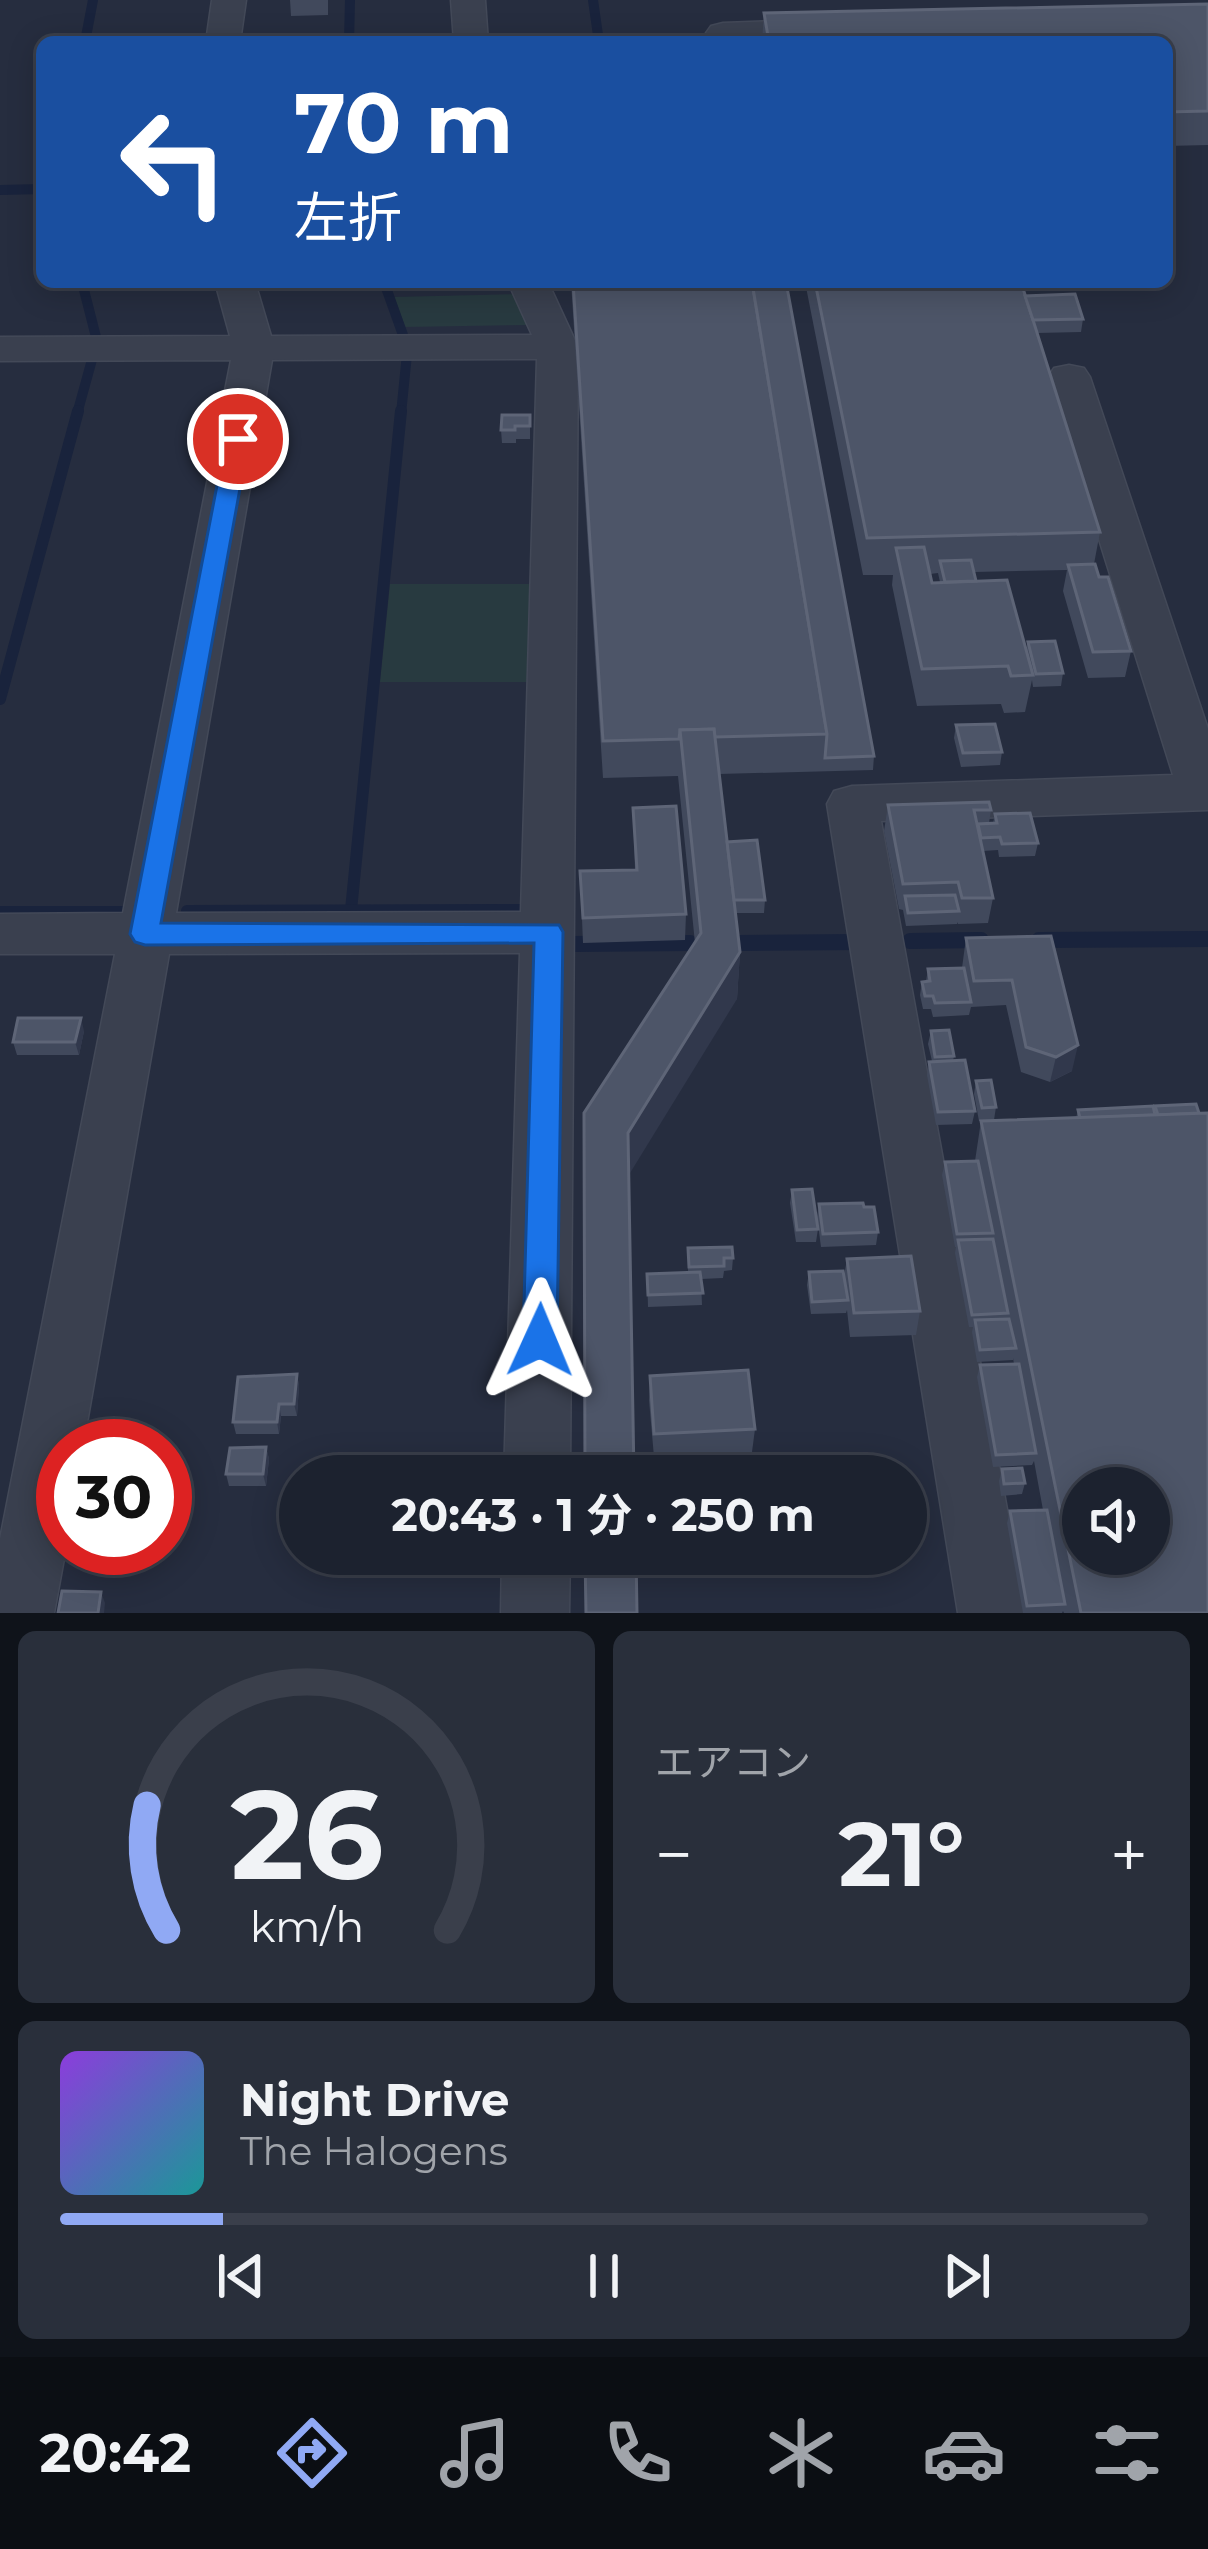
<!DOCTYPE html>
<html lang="ja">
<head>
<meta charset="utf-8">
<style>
  :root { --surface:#1c222f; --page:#292f3b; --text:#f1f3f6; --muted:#a0a4aa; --line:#3a3f4b; --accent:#90a9f4 }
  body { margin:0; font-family:Montserrat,"Noto Sans JP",sans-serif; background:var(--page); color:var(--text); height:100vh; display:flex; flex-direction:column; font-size:45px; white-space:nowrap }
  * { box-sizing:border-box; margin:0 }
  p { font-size:39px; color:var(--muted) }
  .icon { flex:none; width:66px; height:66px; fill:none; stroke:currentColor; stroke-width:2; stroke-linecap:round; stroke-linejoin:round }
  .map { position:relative; height:1613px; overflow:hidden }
  .side { display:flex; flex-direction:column; gap:18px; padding:18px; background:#0f131a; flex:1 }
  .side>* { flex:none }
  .hud { position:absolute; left:36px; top:36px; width:1137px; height:252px; border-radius:18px; box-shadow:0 6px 30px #0003,0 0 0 3px var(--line); background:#1a4fa0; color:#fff; overflow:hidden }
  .controls { position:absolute; left:1062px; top:1467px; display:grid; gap:24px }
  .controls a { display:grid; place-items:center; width:108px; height:108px; border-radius:50%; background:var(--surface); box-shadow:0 6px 30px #0003,0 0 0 3px var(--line); font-size:60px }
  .speed { position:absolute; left:36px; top:1419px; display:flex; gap:24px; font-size:60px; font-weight:700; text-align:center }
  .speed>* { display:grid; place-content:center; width:156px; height:156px; border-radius:50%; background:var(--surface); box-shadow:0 6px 30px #0003,0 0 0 3px var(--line); line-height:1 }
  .speed .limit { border:18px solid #d22; background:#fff; color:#111 }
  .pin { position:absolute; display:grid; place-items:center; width:102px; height:102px; color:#fff; margin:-51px; border:6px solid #fff; border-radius:50%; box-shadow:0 3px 12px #0007 }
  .me { position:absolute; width:132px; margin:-66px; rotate:1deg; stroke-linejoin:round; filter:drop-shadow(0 0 9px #0008) }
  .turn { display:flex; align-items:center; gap:42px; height:252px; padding:0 60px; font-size:54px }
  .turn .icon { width:156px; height:156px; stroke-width:2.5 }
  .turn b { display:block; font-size:84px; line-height:102px }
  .big { font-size:90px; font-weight:700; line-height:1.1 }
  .side .card { flex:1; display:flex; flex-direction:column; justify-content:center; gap:18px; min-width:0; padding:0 42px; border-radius:18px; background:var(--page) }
  .side .dial { align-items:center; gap:0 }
  .dial svg { height:312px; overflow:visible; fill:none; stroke:var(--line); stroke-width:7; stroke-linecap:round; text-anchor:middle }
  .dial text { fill:var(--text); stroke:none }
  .song { display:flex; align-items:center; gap:36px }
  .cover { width:144px; height:144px; border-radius:18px; background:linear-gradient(135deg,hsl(270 70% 55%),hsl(180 70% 35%)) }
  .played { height:12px; border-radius:6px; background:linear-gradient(90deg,var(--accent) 15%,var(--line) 15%) }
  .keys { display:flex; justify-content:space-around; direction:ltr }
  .heat { display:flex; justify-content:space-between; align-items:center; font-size:66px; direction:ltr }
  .side .tiles { flex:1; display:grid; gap:18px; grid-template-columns:1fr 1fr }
  .card:last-child { grid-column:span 2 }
  .trip { position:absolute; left:279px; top:1455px; width:648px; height:120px; border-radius:60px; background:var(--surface); box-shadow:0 6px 30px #0003,0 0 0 3px var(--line); font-weight:700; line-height:120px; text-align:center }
  .tabs { display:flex; height:192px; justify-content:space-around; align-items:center; background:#0b0e13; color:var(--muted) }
  .tabs .icon { width:84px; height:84px }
  .tabs .selected { color:var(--accent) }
  .tabs b { font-size:54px; color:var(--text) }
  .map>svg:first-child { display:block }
  .green { fill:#283a40 }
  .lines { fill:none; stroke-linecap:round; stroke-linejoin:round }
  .stream-far2 { stroke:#19233c; stroke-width:10 }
  .stream-far1 { stroke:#19233c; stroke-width:12 }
  .stream { stroke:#19233c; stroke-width:16 }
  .minor-casing { stroke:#434958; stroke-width:3 }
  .minor { fill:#3a404f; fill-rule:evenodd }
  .wall { fill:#41495c; fill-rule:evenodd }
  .shaded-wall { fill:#31384c }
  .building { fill:#4d5568; stroke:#5e6577; stroke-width:3; fill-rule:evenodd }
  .route { fill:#1a73e8; stroke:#114b97; stroke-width:3 }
</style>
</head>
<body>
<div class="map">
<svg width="1208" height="1613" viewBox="0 0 1208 1613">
  <rect width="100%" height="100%" fill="#262d3f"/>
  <g class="green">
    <path d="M517 294 531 325 405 327 394 297Z"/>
    <path d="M390 584H535L533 682H380Z"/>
  </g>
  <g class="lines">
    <g class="stream-far2">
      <path d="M593 0 599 42"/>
      <path d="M85 42 93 0"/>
      <path d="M349 42 350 0"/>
      <path d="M0 190 42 189"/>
      <path d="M82 282 96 337"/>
      <path d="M384 282 403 335"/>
      <path d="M77 414 93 356"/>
      <path d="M401 414 407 354"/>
    </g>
    <g class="stream-far1">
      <path d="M0 699 78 411"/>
      <path d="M351 910 401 411"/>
      <path d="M187 911 529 910"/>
      <path d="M0 912H122"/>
      <path d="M1039 940 1208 939"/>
      <path d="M910 941 981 940"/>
    </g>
    <g class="stream">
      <path d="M1039 940 1208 939"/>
      <path d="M910 941 981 940"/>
      <path d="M738 943 861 942"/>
      <path d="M573 944 690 943"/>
    </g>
    <g class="minor-casing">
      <g id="minor">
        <path d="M212 0H246L240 42H206Z"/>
        <path d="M451 0H485L488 42H454Z"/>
        <path d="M830 19 842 22 847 29 842 36 718 42 706 33 711 26 723 23Z"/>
        <path d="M215 282H255L271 336 532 335 508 282H548L578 347 570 1476H504L520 953 169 954 83 1446H63L66 1548 54 1613H0V1539L115 954H0V914L123 913 231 360 0 361V337L230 336ZM537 359 521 912 176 913 272 360Z"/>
        <path d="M1069 365 1084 368 1090 377 1208 729V810L881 821 1026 1613H958L827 804 834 791 852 786 1173 775 1048 377 1054 368Z"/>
        <path d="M502 1554H570L569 1613H501Z"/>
      </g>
    </g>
    <use href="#minor" class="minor"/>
  </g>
  <g class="wall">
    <path d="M290 0H328V15L291 16Z"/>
    <path d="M1208 4V145L1167 146V42H762L764 13Z"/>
    <path d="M571 282H786L874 756 873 770 719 774 727 842 765 900 764 913H736L740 952 737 999 584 1113 695 943 678 776 603 778Z"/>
    <path d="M805 282H1021L1025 296 1083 319 1081 332 1037 333 1100 532 1094 564 1131 651 1125 677 1088 678 1063 591 1067 570 974 572 976 581 1026 651 1028 642 1063 673 1061 686 1033 687 1032 680 1025 712 1004 713 1001 704 917 706 892 585 893 575H863ZM938 573 940 582 932 583 930 574Z"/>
    <path d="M530 415V439H516V443H502L501 430Z"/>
    <path d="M956 725 1002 752 1000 765 961 767 954 738Z"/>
    <path d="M888 805 991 810 989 823H993L995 814 1038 843 1035 856 999 857 998 850 983 851 993 898 988 923 958 924 957 922V924L906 926 903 910 899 909 884 831Z"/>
    <path d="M633 808 686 914 685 940 583 943 580 871 635 870Z"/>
    <path d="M1051 936 1072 1071 1050 1082 1021 1072 1006 1005 971 1007 969 1015 933 1017 931 1009H923L920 995 922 982 926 981 928 969 962 968 966 938Z"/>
    <path d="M84 1031 79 1055H17L13 1042Z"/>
    <path d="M931 1031 954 1056 953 1061 975 1111 972 1124 936 1125 927 1075 929 1062 932 1061 928 1044Z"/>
    <path d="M976 1081 996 1107 994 1120 979 1121 974 1094Z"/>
    <path d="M1196 1104 1208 1613H1064L1063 1611 1062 1613H1023L1007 1523 1010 1511 1043 1510 1034 1461 1032 1465 993 1467 977 1377 980 1365 1014 1364 1013 1358V1360L977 1362 972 1332 973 1327H969L955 1253 956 1247H955L942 1175 945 1162 975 1161 981 1121 1076 1118 1078 1110H1154L1155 1106Z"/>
    <path d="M792 1190 818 1229 816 1242H796L790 1203Z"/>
    <path d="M819 1204 864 1207 878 1232 876 1245 821 1247 817 1217Z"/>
    <path d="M688 1248 733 1258 732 1270 724 1271 723 1278 701 1279 702 1305 648 1307 647 1274 688 1272Z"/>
    <path d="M847 1259 920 1311 916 1335 850 1337 847 1310 846 1313 811 1314 807 1285 809 1272 844 1276Z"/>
    <path d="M297 1374 299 1386 297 1416H281L279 1434H236L233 1422Z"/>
    <path d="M650 1376 755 1429 752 1452 654 1457 649 1400Z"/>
    <path d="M266 1447 269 1459 266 1486H229L226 1474Z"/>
    <path d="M1002 1469 1025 1483 1022 1494 1001 1496 999 1481Z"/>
  </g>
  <g class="shaded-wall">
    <path d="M740 952 737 999 627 1178 628 1133Z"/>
    <path d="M81 1018 84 1031 79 1055 75 1042Z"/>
    <path d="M1078 1045 1072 1071 1050 1082 1056 1057Z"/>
    <path d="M297 1374 299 1386 297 1416 294 1404Z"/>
    <path d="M279 1404 281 1416 279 1434 277 1422Z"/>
    <path d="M266 1447 269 1459 266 1486 263 1474Z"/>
    <path d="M101 1592 105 1603 104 1613H98Z"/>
  </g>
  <g class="building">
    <path d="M1208 4V111L1167 112V42H769L764 13Z"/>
    <path d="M573 282H752L827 734 715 737 714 729 680 730 679 739 603 741Z"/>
    <path d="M752 282H786L874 756 825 758 827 734Z"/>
    <path d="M815 282H1021L1100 532 867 538Z"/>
    <path d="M1075 294 1083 319 1033 320 1025 296Z"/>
    <path d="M502 415H530V426H515V430H501Z"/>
    <path d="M924 547 932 583 1007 580 1033 675 1011 676 1008 666 922 669 896 548Z"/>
    <path d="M971 560 976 581 945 582 940 561Z"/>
    <path d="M1095 564 1099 577H1108L1131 651 1093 652 1068 565Z"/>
    <path d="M1055 641 1063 673 1036 674 1028 642Z"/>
    <path d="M995 724 1002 752 963 753 956 725Z"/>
    <path d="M714 729 740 952 628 1133 634 1476H585L584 1113 701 933 680 730Z"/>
    <path d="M989 802 991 810H974L993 898H962L958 882 903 884 888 805Z"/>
    <path d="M676 806 686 914 583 918 580 871 637 870 633 808Z"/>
    <path d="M1030 813 1038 843 1002 844 1000 837 981 838 978 824 997 823 995 814Z"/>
    <path d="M757 840 765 900H734L727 842Z"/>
    <path d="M955 895 959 911 908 913 905 896Z"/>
    <path d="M1051 936 1078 1045 1056 1057 1026 1047 1012 980 974 981 966 938Z"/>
    <path d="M964 968 971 1002 935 1003 933 996H925L922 982 930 981 928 969Z"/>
    <path d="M18 1018H81L75 1042H13Z"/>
    <path d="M949 1030 954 1056 935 1057 931 1031Z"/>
    <path d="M965 1060 975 1111 938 1112 929 1062Z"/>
    <path d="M991 1080 996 1107 982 1108 976 1081Z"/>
    <path d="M1196 1104 1199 1113 1158 1115 1155 1106Z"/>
    <path d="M1153 1106 1155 1115 1080 1118 1078 1110Z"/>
    <path d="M1208 1113V1613H1081L981 1121ZM1083 1488H1149V1554H1083Z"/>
    <path d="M978 1161 993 1233 957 1234 945 1162Z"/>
    <path d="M812 1189 818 1229 797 1230 792 1190Z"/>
    <path d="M863 1203 864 1207H874L878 1232 823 1234 819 1204Z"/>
    <path d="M993 1239 1008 1313 972 1315 958 1240Z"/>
    <path d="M732 1247 733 1258H724V1266L689 1267 688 1248Z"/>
    <path d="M911 1256 920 1311 854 1313 847 1259Z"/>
    <path d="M843 1271 848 1300 812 1302 809 1272Z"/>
    <path d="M700 1272 703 1293 648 1295 647 1274Z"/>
    <path d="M1009 1319 1016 1348 980 1350 975 1320Z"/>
    <path d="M1019 1364 1036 1453 996 1455 980 1365Z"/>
    <path d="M748 1370 755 1429 654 1434 650 1376Z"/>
    <path d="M297 1374 294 1404H279L277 1422H233L238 1377Z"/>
    <path d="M266 1447 263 1474H226L230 1448Z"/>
    <path d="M1022 1468 1025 1483 1004 1484 1002 1469Z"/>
    <path d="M1047 1510 1065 1604 1027 1606 1010 1511Z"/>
    <path d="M585 1554H636L637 1613H586Z"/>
    <path d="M62 1591 101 1592 98 1613H58Z"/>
  </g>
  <path class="route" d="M238 432 249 439 161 923 559 925 563 932 557 1340 552 1351 540 1355 528 1351 523 1340 534 943 145 945 135 942 130 934 226 439Z"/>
</svg>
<div class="controls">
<a><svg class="icon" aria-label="sound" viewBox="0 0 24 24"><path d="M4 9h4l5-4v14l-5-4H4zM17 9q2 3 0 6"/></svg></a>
</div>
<div class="speed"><div class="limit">30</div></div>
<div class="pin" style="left:238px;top:439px;background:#d93025"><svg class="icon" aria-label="arrive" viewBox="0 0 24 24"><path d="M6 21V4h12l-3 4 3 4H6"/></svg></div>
<svg class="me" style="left:540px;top:1340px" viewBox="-20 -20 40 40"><path d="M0-17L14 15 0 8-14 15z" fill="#1a73e8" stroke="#fff" stroke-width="4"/></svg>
<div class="trip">20:43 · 1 分 · 250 m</div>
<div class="hud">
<div class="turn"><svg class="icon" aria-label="left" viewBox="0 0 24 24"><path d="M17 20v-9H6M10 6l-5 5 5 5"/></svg><div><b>70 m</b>左折</div></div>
</div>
</div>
<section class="side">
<div class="tiles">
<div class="card dial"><svg viewBox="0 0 100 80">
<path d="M14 69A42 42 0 1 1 86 69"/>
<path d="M14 69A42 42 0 0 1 9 37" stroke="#90a9f4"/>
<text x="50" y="56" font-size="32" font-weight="700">26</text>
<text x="50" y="72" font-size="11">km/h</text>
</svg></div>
<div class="card"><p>エアコン</p>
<div class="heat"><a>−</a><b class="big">21°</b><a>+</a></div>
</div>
<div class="card">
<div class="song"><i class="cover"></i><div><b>Night Drive</b><p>The Halogens</p></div></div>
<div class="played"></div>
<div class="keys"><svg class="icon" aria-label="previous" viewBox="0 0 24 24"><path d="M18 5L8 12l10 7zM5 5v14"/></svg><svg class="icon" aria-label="pause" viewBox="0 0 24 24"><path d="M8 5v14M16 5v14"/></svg><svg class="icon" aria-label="next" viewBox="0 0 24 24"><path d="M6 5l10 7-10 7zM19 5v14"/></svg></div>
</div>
</div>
</section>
<nav class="tabs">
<b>20:42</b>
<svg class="icon selected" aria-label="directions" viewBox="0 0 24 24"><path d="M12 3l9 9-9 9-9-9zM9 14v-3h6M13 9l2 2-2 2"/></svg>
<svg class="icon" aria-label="music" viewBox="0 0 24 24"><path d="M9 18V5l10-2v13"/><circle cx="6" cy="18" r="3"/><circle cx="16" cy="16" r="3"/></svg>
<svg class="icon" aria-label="phone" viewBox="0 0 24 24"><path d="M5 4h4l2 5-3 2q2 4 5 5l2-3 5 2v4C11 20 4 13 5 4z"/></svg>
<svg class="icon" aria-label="climate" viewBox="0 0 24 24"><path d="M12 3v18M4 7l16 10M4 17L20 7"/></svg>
<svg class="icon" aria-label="car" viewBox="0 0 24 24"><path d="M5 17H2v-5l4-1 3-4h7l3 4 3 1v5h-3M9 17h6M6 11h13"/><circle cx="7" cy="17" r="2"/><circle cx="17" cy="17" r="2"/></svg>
<svg class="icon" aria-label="filters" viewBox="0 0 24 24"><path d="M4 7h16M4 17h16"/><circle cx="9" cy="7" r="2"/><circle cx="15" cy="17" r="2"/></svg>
</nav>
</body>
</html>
